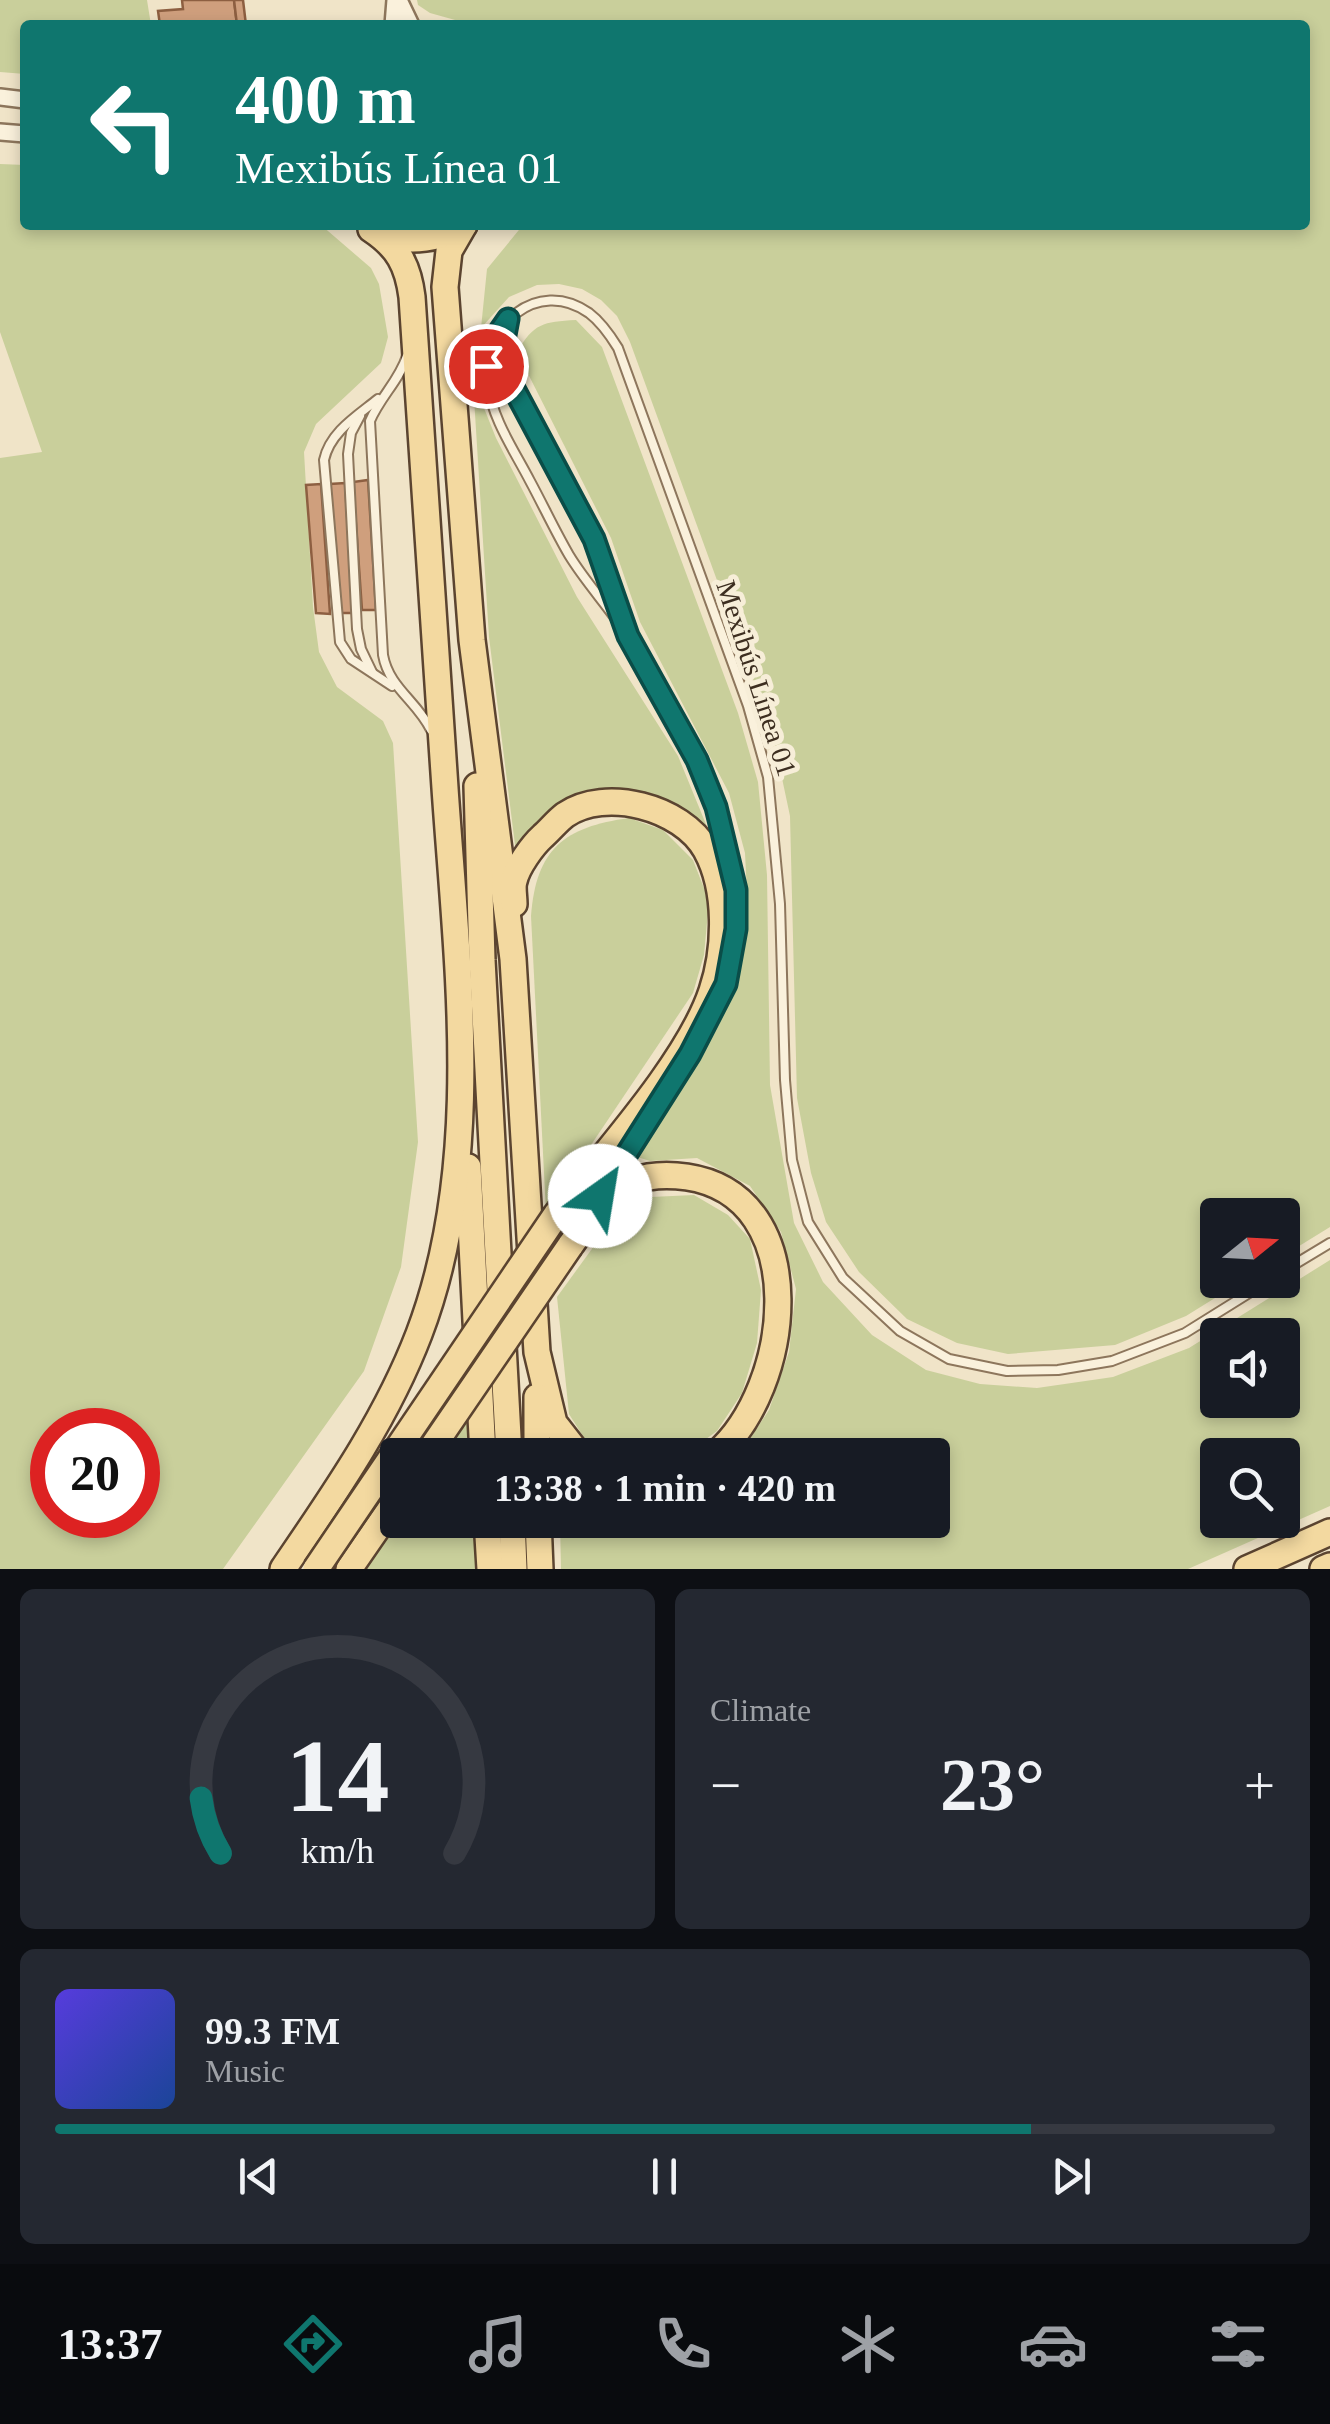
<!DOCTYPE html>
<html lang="en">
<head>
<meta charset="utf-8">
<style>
  :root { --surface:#171b24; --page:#242831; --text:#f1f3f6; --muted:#9ea1a6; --line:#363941; --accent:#0f766e }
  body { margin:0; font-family:Georgia,serif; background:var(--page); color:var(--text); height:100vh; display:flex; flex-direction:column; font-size:38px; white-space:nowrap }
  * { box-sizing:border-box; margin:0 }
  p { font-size:32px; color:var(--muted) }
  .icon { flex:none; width:55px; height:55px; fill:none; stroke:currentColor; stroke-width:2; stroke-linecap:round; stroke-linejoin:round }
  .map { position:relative; height:1569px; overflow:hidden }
  .side { display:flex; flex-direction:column; gap:20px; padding:20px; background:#0d0f14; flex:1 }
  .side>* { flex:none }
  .top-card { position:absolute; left:20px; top:20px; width:1290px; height:210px; border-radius:10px; box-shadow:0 5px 15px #0003; background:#0f766e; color:#fff; overflow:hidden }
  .needle { width:65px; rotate:72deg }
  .controls { position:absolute; left:1200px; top:1198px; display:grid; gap:20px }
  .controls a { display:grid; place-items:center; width:100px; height:100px; border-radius:10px; background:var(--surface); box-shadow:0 5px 15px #0003; font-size:50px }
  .speed { position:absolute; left:30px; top:1408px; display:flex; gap:20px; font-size:50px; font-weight:700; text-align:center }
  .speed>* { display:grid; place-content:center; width:130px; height:130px; border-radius:50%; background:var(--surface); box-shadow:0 5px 15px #0003; line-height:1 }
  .speed .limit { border:15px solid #d22; background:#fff; color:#111 }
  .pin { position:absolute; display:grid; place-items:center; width:85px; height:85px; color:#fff; margin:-42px; border:5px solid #fff; border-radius:50%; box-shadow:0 2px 10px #0007 }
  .me { position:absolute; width:110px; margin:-55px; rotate:32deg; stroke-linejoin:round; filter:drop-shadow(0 0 8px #0008) }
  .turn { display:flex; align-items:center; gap:35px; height:210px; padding:0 50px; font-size:45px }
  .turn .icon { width:130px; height:130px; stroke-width:2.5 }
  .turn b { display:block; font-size:70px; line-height:85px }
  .big { font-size:75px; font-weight:800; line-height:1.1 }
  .side .card { flex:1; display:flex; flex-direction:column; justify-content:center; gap:15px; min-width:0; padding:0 35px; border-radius:15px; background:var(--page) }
  .side .dial { align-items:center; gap:0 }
  .dial svg { height:260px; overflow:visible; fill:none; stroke:var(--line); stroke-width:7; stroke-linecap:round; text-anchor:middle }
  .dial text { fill:var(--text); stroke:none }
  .song { display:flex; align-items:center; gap:30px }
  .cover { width:120px; height:120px; border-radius:15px; background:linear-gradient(135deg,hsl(250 70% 55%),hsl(220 70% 35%)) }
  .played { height:10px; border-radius:5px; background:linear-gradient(90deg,var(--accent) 80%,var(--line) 80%) }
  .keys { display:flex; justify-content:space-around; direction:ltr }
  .heat { display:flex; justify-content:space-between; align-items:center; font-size:55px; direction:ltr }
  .side .tiles { flex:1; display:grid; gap:20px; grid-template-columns:1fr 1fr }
  .card:last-child { grid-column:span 2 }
  .trip { position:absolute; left:380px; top:1438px; width:570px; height:100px; border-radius:10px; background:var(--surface); box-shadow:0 5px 15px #0003; font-weight:800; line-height:100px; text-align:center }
  .menu { display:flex; height:160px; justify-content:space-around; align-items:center; background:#090b0e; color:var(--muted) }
  .menu .icon { width:70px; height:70px }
  .menu .on { color:var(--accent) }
  .menu b { font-size:45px; color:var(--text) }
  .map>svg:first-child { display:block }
  .green { fill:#c9cf9b; fill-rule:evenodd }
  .building { fill:#cf9f7d; stroke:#8d5f41; stroke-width:2.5 }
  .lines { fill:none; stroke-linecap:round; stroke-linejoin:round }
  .lane-casing { stroke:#8d765c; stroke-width:12 }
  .street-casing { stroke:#8d765c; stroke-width:20 }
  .primary-casing { stroke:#5b4430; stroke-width:30 }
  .lane { stroke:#faf1dc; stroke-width:8 }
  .street { stroke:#faf1dc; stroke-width:15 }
  .primary { stroke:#f3d9a0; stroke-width:25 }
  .primary-bridge-casing { stroke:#5b4430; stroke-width:30; stroke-linecap:butt }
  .primary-bridge { stroke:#f3d9a0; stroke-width:25 }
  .route-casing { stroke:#0a4d48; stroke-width:25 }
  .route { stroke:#0f766e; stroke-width:18 }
  .labels { text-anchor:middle; stroke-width:10; stroke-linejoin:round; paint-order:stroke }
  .street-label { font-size:28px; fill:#3d2e20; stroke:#f7eed8 }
</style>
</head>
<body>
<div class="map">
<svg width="1330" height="1569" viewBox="0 0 1330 1569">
  <rect width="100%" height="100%" fill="#f0e4c8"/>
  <g class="green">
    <path d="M0 0H147L151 25H25V74L0 72Z"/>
    <path d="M417 0H1330V1227L1283 1256 1282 1215H1218V1280H1244L1186 1316 1115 1345 1008 1354 957 1343 907 1319 859 1272 826 1222 811 1173 797 1098 790 816 772 731 630 342 617 316 601 300 582 289 559 284 537 285 509 297 481 328 478 354 484 408 496 438 577 597 678 756 710 834C650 776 556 769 516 853L489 637 471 350 481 328 487 269 523 225H1305V25H473L430 13 418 5Z"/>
    <path d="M0 164 25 165V225H321L371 268 379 284 388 337 381 363 316 424 304 452 313 607 319 652 337 687 383 721 393 743 418 1142 401 1267 364 1371 223 1569H0V458L42 452 0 332ZM52 1430H138V1515H52Z"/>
    <path d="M576 320 602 347 738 713 758 782 767 875 770 1085 794 1223 823 1282 872 1335 926 1370 980 1384 1037 1388 1113 1377 1189 1348 1330 1260V1506L1188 1569H561L560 1520H932V1455H739L769 1410 789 1352 796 1289 781 1232 750 1186 697 1158 650 1161 634 1156 641 1138 703 1047 733 984 748 912 745 853 729 793 640 622 611 538 517 352C534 323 543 322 576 320ZM1282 1335V1400H1218V1335ZM1282 1455V1520H1218V1455Z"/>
    <path d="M629 818 663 830 693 860 709 901 704 955 693 993 546 1212 531 916C536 849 564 827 629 818Z"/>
    <path d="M694 1195 728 1215 750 1239 761 1290 757 1343 742 1393 717 1431 684 1455H608L586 1441 569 1414 557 1297 610 1224 651 1197Z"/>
    <path d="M471 1414 473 1455H443Z"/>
    <path d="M399 1520H476L479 1569H366Z"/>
  </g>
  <g class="building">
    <path d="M182 0H234L237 25H160L158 11 183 9Z"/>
    <path d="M234 0H243L246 25H237Z"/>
    <path d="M368 480 376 610H362L353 482Z"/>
    <path d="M345 483 353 613H339L330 484Z"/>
    <path d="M321 484 330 614 316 613 306 485Z"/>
  </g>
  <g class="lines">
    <g class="lane-casing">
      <g id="lane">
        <path d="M508 320 501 355 506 374 593 539 623 623"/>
        <path d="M407 356C399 381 380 397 370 421L383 655C389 688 417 701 431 730"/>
        <path d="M378 399C357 416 330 432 324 460L340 642 351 659 392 686"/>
        <path d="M360 416 351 433 348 454 357 629 361 649 372 672"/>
        <path d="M733 945C752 841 680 720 627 635 609 607 586 583 569 555 555 531 543 505 530 481 514 450 492 419 488 384 480 327 537 276 589 313 601 322 610 335 618 348L748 706 768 777 780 904 785 1080 792 1160 808 1222 843 1278 900 1331 949 1359 1007 1371 1058 1370 1112 1361 1185 1333 1270 1280"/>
        <path d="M606 1186 649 1118"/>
        <path d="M1282 1272 1330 1243"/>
      </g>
    </g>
    <g class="street-casing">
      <g id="street">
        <path d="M399 0 411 25"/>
        <path d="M393 25 395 0"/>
        <path d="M0 97 25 100"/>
        <path d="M0 132 25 134"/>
      </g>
    </g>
    <g class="primary-casing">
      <g id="primary">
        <path d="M464 225 449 251 445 287 472 640 513 959 537 1352 554 1423 579 1455"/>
        <path d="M377 232C407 244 436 240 464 225"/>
        <path d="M477 786 482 960 509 1455"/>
        <path d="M514 904C514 897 512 887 514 881 517 867 532 846 543 836 550 830 557 821 565 815 605 787 682 807 706 850 728 890 726 949 712 991 689 1061 603 1155 556 1215"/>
        <path d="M468 1167 483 1455"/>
        <path d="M570 1246C583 1229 596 1202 613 1191 637 1176 660 1173 687 1177 814 1196 793 1389 715 1455"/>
        <path d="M537 1455V1397"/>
        <path d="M487 1520 490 1569"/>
        <path d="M512 1520 514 1569"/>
        <path d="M538 1520 540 1569"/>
        <path d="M283 1569C334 1494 386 1420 419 1334 484 1164 457 965 445 788 434 624 423 461 412 297 408 265 398 247 371 229"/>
        <path d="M349 1569 398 1498"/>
        <path d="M1247 1569 1330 1532"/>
        <path d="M1323 1569 1330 1566"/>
      </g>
    </g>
    <use href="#lane" class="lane"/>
    <use href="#street" class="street"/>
    <use href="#primary" class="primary"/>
    <g class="primary-bridge-casing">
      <g id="primary-bridge">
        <path d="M427 1455 570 1246"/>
        <path d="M316 1569 556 1215"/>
      </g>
    </g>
    <use href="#primary-bridge" class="primary-bridge"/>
  </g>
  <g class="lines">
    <g class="route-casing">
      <path id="route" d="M486 366 490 345 508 319 501 356 506 374 594 539 628 636 697 760 716 807 736 890V929L726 984 690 1054 600 1196"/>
    </g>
    <use href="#route" class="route"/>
  </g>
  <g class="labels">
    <g class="street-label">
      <text transform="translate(757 678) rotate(72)" y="10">Mexibús Línea 01</text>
    </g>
  </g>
</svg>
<div class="controls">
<a><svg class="needle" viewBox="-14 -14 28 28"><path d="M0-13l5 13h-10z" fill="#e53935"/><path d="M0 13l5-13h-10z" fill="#9ea1a6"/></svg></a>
<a><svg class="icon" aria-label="sound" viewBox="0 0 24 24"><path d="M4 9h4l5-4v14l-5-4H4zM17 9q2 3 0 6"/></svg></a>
<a><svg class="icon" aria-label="search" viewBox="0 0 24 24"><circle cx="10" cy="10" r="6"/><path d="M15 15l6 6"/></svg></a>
</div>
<div class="speed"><div class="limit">20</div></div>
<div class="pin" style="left:486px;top:366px;background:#d93025"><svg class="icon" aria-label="arrive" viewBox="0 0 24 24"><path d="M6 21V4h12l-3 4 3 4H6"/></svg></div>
<svg class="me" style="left:600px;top:1196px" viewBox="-20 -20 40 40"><circle r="19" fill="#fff"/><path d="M0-13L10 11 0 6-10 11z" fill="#0f766e"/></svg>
<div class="trip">13:38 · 1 min · 420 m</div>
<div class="top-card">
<div class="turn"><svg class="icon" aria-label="left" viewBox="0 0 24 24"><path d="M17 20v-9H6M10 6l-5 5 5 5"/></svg><div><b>400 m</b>Mexibús Línea 01</div></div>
</div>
</div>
<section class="side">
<div class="tiles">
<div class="card dial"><svg viewBox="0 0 100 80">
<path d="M14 69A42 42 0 1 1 86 69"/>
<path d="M14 69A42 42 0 0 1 8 52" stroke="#0f766e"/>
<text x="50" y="56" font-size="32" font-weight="700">14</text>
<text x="50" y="72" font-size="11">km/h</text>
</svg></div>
<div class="card"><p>Climate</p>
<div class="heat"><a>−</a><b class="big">23°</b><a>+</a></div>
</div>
<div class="card">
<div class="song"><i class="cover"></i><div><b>99.3 FM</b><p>Music</p></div></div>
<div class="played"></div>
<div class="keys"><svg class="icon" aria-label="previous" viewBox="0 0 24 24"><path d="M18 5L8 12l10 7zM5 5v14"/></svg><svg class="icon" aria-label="pause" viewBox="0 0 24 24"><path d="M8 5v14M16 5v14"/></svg><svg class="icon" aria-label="next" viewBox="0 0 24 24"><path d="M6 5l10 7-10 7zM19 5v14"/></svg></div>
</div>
</div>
</section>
<nav class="menu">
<b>13:37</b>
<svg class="icon on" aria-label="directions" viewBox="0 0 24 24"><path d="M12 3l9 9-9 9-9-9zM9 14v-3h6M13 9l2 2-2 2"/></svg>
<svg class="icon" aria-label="music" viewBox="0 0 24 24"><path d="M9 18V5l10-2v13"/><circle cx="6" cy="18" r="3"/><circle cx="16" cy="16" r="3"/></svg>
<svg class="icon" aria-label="phone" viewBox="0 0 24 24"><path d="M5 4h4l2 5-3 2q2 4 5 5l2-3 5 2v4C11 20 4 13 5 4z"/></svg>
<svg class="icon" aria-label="climate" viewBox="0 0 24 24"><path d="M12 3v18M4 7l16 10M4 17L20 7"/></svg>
<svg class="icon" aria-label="car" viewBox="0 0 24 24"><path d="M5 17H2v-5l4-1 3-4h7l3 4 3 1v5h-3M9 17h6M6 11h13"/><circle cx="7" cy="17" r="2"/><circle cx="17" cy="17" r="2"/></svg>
<svg class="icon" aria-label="filters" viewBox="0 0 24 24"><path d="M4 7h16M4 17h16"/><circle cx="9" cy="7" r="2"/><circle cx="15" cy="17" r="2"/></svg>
</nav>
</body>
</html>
